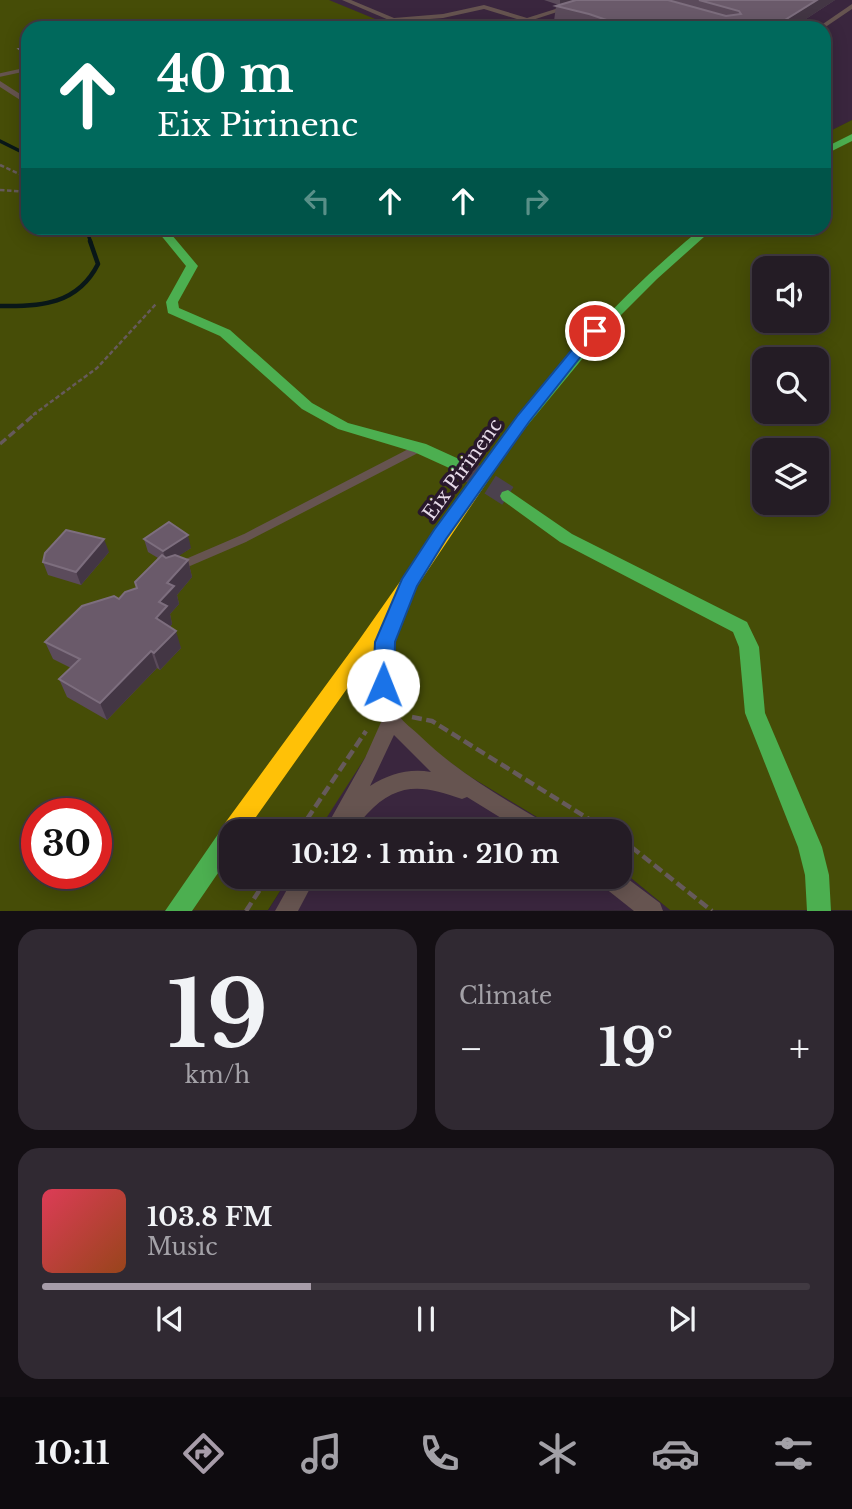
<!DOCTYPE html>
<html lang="en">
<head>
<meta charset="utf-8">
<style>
  :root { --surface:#241c25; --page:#302932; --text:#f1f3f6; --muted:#a3a1a7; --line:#413a42; --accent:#a79ca9 }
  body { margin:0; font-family:"Libre Baskerville",serif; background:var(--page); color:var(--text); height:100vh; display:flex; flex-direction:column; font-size:26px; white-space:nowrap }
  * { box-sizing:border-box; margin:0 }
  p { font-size:23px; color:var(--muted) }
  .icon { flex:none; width:38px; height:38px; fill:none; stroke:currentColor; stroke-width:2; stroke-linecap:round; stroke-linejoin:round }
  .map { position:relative; height:911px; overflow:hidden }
  .drawer { display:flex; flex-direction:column; gap:18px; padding:18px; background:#140f14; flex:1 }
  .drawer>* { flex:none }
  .guide { position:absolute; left:21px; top:21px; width:810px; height:214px; border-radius:21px; box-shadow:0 4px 18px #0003,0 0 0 2px var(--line); background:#00695c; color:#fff; overflow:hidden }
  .tools { position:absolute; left:752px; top:256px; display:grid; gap:14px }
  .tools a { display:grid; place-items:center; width:77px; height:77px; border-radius:14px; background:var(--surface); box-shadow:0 4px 18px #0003,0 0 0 2px var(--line); font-size:35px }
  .speed { position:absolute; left:21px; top:798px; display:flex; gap:14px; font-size:35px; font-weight:700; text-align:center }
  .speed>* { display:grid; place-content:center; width:91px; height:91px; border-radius:50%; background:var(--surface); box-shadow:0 4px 18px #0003,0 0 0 2px var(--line); line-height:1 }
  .speed .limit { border:10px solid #d22; background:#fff; color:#111 }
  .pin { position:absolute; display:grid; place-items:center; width:60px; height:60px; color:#fff; margin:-30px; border:4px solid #fff; border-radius:50%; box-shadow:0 2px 7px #0007 }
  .me { position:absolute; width:77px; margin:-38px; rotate:1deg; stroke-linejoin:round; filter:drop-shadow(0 0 5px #0008) }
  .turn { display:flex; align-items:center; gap:24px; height:147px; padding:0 21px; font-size:32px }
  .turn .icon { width:91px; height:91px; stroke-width:2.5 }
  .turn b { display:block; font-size:49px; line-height:60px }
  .lanes { display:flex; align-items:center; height:66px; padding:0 21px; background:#0003; justify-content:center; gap:35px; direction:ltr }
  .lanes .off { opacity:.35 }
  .big { font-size:52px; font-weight:700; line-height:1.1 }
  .drawer .card { flex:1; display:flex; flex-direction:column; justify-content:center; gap:10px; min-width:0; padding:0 24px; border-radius:21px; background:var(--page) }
  .drawer .dial { align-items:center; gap:0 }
  .dial b { font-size:91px; line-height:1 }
  .song { display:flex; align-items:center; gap:21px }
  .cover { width:84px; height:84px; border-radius:10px; background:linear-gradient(135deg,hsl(350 70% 55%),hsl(20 70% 35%)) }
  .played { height:7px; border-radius:4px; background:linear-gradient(90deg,var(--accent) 35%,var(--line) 35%) }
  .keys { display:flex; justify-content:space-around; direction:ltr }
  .heat { display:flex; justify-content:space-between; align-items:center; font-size:38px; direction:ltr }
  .drawer .tiles { flex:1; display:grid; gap:18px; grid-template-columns:1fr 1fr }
  .card:last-child { grid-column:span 2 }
  .trip { position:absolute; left:219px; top:819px; width:413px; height:70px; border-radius:21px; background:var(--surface); box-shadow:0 4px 18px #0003,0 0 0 2px var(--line); font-weight:700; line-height:70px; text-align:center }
  .dock { display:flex; height:112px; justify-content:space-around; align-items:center; background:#0e0b0f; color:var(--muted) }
  .dock .icon { width:49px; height:49px }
  .dock .current { color:var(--accent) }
  .dock b { font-size:32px; color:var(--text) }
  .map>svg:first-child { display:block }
  .built { fill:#3a263e }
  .green { fill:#464d07; fill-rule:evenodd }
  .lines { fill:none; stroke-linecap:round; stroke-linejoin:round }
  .stream-far1 { stroke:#091718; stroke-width:3.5 }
  .stream { stroke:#091718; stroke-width:4.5 }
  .secondary-tunnel { stroke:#4b414d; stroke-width:21; stroke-dasharray:21 10; stroke-linecap:butt }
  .path-far2 { stroke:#665a5b; stroke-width:2.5; stroke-dasharray:4.5 2.5; stroke-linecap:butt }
  .path-far1 { stroke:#665a5b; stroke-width:3.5; stroke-dasharray:8 3.5; stroke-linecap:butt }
  .path { stroke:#665a5b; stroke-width:4.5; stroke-dasharray:10 4.5; stroke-linecap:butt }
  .lane-far1 { stroke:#665450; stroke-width:3.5 }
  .lane { stroke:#665450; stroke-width:8 }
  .street { fill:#665450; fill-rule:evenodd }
  .fast { fill:#4caf50; fill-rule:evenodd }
  .slow { fill:#ffc107; fill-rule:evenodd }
  .wall { fill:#5b4b5b }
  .shaded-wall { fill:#433644 }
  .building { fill:#6a5a6a; stroke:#7d6e7e; stroke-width:2 }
  .route { fill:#1a73e8; stroke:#114b97; stroke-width:2 }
  .labels { text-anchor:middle; stroke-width:7; stroke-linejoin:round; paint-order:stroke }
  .street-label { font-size:19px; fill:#e7dbe9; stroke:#29182c }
</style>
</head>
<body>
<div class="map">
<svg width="852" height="911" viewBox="0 0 852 911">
  <rect width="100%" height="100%" fill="#302631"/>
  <g class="built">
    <path d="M263 0H852V120L824 134V28H326Z"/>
    <path d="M390 723 469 776 560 831H316L376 733Z"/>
    <path d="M620 869 670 910 268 911 289 877H620Z"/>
  </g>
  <path class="green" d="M0 0H329L397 28H28V228H824V134L852 120V910H670L620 869V831H560L469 776 390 719 318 831H231V877H289L268 910 0 911ZM765 268H817V320H765ZM765 359H817V411H765ZM765 450H817V502H765ZM37 814H96V873H37Z"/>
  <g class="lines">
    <g class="stream-far1">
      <path d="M0 141 28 155"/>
      <path d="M86 228 91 243"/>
    </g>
    <path class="stream" d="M0 306C41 307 78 304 98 264L90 241"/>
    <path class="secondary-tunnel" d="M464 468 508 496"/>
    <g class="path-far2">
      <path d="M0 165 28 178"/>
      <path d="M0 190 28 192"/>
      <path d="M33 415 97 368 156 304"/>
    </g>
    <path class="path-far1" d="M0 444 36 413"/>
    <g class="path">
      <path d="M412 717 432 721 608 831"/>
      <path d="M299 831 366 731"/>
      <path d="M620 838 712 911"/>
      <path d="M246 911 268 877"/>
    </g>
    <path class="lane-far1" d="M0 75 28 69"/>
    <path class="lane" d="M182 565 245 538 419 448"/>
    <g class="street">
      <path d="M342 0H351L394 18 443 14 484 5 527 18 584 0H594L508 28H498L520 20 484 9 443 18 403 21 406 24 403 26Z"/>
      <path d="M852 4V9L824 28H817Z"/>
      <path d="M0 81 28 99V105L0 87Z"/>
      <path d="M392 614 398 616 400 621C393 644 386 694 399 716 404 723 413 729 419 735 458 773 501 797 547 824L550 831H522L467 797 462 799C424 785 397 781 367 814 360 821 357 829 346 829L345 831H324L365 758 382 720 374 685 376 642 386 616ZM394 735 431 772C409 768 389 774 370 786Z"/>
      <path d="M620 873 660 903 663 911H634L600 884 597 877H620Z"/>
      <path d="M294 877H316L298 911H275Z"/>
    </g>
    <g class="fast">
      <path d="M852 134V141L824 155V148Z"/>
      <path d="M155 228H166L198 266 178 302 179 308 230 330 312 403 348 423 426 444 470 464 472 468 470 472H458L414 452 338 429 302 409 220 336 168 313 166 302 186 266Z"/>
      <path d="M702 228H714L657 279 606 330 513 443H503L500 439 503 435C563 359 627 289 702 228Z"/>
      <path d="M508 490 572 534 747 622 759 647 765 713 822 847 829 875 831 911H807L805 875 798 847 745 713 739 647 733 632 560 542 502 500 500 496 502 492Z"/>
      <path d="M231 824 239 827 241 831H231V854L192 911H165L223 827Z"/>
    </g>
    <path class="slow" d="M508 434 516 439 373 652 246 831H231V841L225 839 222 831 225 823 359 640 503 435Z"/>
  </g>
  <g class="wall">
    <path d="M544 0H835L792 28H585L554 21 556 6 559 5Z"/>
    <path d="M28 47V59L20 54 19 49Z"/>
    <path d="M144 539 191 548 178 556 188 560 192 577 177 595 179 604 170 614 172 624 170 627 181 648 160 670 157 668 107 720 67 697 59 679 71 668 53 659 45 642 137 588 158 558 148 552Z"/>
    <path d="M109 552 81 585 48 575 43 562Z"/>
  </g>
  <g class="shaded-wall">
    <path d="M560 0H574L560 5Z"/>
    <path d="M817 0H835L792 28H772Z"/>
    <path d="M188 535 191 548 167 564 163 551Z"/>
    <path d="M104 539 109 552 81 585 76 572Z"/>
    <path d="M188 560 192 577 177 595 179 604 170 614 172 624 162 636 156 618 159 602 167 583Z"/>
    <path d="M176 631 181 648 160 670 154 653Z"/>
    <path d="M151 651 157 668 107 720 100 703Z"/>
  </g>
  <g class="building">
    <path d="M576 0H668L726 16 741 14 739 11 699 0H817L772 28H630L589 14 556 6Z"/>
    <path d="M28 47V55L19 49Z"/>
    <path d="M169 522 188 535 163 551 144 539Z"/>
    <path d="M66 530 104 539 76 572 43 562 45 553Z"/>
    <path d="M162 555 166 558 175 555 188 560 167 583 174 586 159 602 167 606 156 618 176 631 154 653 151 651 100 703 59 679 80 659 45 642 82 606 114 596 119 599 125 592 137 588 135 582Z"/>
  </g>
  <path class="route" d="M595 327 601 331 529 422 446 539 417 586 395 642 394 685 391 691 383 694 376 691 373 685 375 642 402 579 434 530 518 415 590 328Z"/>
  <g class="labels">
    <g class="street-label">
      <text transform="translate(462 469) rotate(-54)" y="7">Eix Pirinenc</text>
    </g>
  </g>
</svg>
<div class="tools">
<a><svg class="icon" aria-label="sound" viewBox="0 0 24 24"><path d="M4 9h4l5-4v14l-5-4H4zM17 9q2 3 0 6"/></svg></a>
<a><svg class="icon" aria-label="search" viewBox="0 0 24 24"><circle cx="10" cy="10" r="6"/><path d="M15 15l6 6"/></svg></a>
<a><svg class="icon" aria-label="layers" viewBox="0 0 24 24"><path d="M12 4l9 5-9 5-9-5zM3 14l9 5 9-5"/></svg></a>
</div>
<div class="speed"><div class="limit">30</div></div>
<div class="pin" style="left:595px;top:331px;background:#d93025"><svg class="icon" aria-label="arrive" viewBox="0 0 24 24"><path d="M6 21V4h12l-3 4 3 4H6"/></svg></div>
<svg class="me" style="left:383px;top:685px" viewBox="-20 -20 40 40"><circle r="19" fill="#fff"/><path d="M0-13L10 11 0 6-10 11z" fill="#1a73e8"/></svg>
<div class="trip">10:12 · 1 min · 210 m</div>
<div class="guide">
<div class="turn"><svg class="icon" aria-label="ahead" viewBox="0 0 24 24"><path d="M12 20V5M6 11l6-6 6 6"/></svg><div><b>40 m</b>Eix Pirinenc</div></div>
<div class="lanes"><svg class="icon off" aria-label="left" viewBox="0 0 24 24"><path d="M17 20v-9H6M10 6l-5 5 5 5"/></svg><svg class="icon" aria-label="ahead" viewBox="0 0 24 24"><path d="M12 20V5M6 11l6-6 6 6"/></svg><svg class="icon" aria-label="ahead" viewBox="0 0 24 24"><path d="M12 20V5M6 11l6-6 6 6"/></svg><svg class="icon off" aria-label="right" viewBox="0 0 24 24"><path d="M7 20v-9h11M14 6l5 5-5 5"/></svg></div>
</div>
</div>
<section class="drawer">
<div class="tiles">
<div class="card dial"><b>19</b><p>km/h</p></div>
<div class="card"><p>Climate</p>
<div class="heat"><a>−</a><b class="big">19°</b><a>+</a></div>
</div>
<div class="card">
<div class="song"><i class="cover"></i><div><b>103.8 FM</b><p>Music</p></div></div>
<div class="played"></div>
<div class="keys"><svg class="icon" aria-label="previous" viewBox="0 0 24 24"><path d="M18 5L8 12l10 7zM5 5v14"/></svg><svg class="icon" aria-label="pause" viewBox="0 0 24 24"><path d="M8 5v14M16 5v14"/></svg><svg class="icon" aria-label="next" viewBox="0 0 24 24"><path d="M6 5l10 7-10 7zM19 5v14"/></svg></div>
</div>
</div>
</section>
<nav class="dock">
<b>10:11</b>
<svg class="icon current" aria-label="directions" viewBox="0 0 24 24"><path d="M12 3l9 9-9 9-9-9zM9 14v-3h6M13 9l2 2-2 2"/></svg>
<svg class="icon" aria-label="music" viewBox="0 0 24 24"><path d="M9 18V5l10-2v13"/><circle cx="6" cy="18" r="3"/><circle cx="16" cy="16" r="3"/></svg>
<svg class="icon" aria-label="phone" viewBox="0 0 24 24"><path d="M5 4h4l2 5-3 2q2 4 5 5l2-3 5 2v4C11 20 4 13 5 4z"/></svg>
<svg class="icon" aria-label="climate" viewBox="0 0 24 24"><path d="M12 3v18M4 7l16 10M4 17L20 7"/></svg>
<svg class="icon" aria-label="car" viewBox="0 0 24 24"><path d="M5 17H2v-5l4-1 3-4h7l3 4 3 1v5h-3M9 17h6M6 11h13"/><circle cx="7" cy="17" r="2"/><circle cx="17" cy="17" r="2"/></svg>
<svg class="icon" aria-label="filters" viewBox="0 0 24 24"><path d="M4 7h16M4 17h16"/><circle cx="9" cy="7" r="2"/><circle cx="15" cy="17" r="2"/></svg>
</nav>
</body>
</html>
